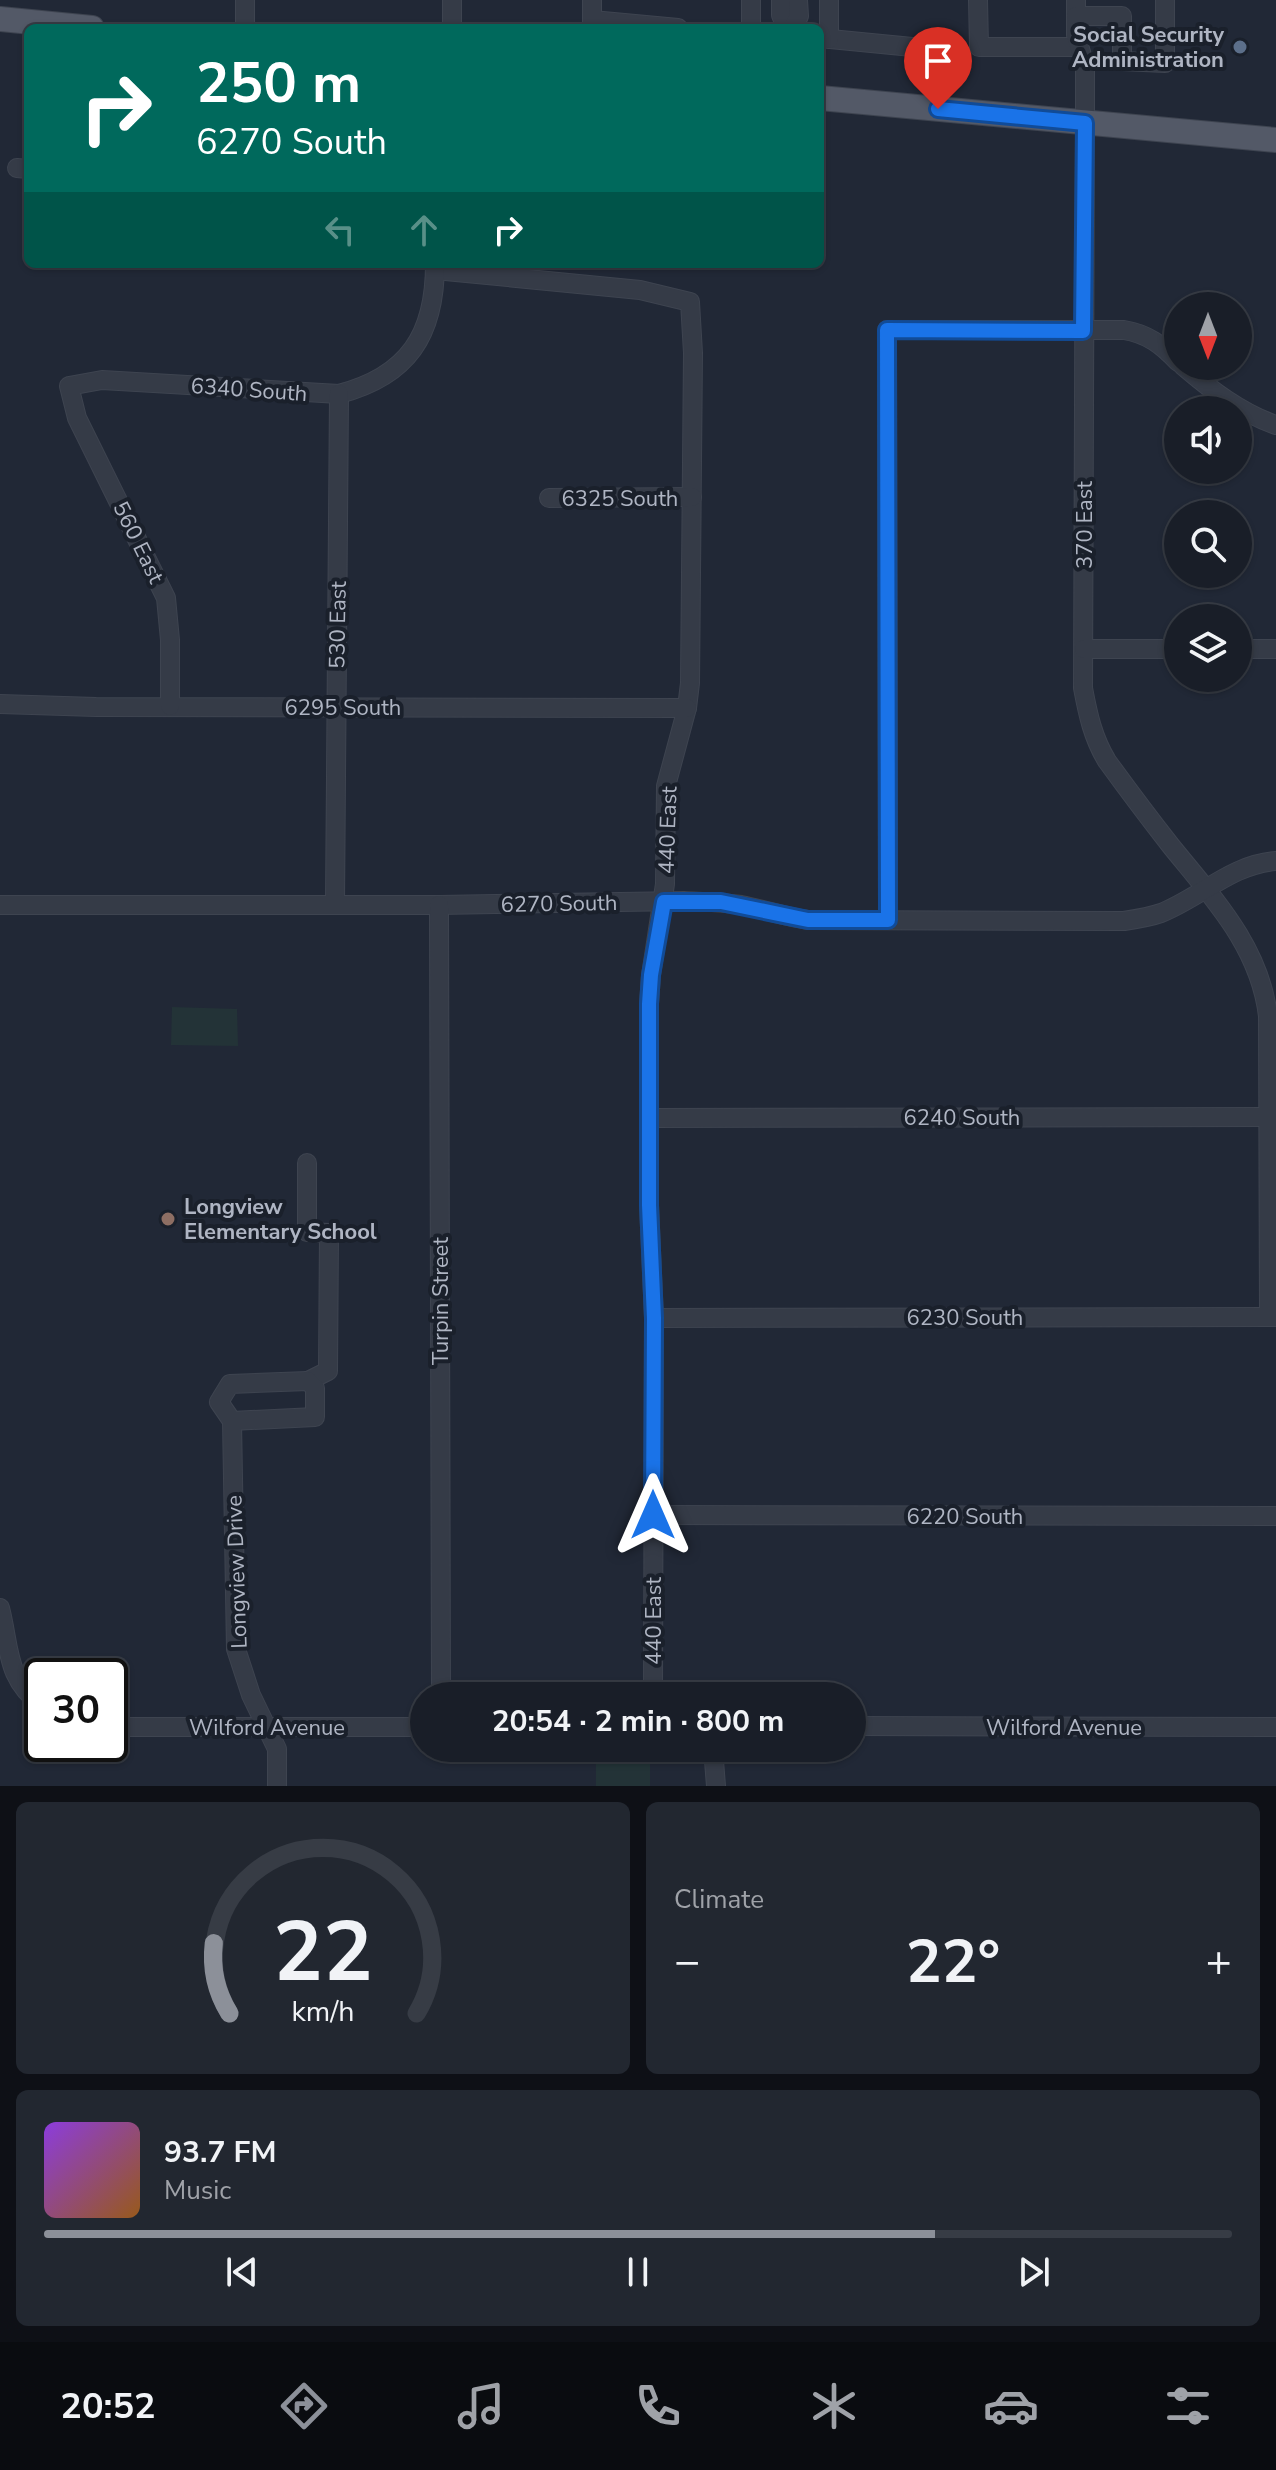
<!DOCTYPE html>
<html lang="en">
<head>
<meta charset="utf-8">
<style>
  :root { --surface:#191e28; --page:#222730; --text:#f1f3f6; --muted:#9fa2a8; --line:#373c45; --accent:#8c9099 }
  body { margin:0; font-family:"Nunito Sans",sans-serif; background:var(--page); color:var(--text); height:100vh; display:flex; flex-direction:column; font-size:30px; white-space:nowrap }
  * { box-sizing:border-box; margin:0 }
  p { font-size:26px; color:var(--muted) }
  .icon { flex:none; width:44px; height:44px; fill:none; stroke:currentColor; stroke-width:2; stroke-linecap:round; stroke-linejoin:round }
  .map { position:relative; height:1786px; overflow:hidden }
  .side { display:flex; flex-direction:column; gap:16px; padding:16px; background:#0e1016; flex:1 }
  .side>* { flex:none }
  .banner { position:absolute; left:24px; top:24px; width:800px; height:244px; border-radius:12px; box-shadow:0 2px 6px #0004,0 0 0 2px var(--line); background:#00695c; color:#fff; overflow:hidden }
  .needle { width:52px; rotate:180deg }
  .controls { position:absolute; left:1164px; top:292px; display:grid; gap:16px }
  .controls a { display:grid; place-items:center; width:88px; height:88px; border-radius:50%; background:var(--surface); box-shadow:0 2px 6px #0004,0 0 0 2px var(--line); font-size:40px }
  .speed { position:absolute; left:24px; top:1658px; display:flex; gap:16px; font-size:40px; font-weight:700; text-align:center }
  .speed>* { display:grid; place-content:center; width:104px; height:104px; border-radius:50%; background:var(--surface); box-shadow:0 2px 6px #0004,0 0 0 2px var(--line); line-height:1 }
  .speed .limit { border:4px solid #111; border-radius:12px; background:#fff; color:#111 }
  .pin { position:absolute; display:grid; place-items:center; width:68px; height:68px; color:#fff; margin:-82px -34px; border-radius:50% 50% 50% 0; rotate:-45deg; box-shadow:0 0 8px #0007 }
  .pin .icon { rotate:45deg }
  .me { position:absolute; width:88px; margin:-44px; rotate:0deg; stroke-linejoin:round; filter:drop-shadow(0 0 6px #0008) }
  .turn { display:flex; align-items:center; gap:28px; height:168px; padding:0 40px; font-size:36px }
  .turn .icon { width:104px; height:104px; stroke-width:2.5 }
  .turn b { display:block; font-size:56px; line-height:68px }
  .lanes { display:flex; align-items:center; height:76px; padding:0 40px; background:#0003; justify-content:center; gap:40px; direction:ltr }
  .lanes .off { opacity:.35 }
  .big { font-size:60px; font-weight:700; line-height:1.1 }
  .side .widget { flex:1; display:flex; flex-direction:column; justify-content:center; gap:12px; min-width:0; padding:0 28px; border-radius:12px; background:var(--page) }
  .side .dial { align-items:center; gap:0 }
  .dial svg { height:208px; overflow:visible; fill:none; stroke:var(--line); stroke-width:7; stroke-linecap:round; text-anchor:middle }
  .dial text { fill:var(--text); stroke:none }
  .song { display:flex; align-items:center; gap:24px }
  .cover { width:96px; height:96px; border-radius:12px; background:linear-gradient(135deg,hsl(270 70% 55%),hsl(30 70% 35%)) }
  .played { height:8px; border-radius:4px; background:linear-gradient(90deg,var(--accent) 75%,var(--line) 75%) }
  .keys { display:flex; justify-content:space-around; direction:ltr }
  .heat { display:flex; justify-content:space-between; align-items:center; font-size:44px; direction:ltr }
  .side .tiles { flex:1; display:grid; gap:16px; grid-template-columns:1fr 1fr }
  .widget:last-child { grid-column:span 2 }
  .trip { position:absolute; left:410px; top:1682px; width:456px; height:80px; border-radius:40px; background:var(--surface); box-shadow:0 2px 6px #0004,0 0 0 2px var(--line); font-weight:700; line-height:80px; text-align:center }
  .tabs { display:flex; height:128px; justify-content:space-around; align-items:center; background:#0a0c10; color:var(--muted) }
  .tabs .icon { width:56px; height:56px }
  .tabs .current { color:var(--accent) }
  .tabs b { font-size:36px; color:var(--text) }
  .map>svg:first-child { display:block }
  .green { fill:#233337 }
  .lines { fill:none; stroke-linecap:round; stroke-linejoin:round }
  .minor-casing { stroke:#3e4450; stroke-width:20 }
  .major-casing { stroke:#3e4450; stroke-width:26 }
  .minor { stroke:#353b47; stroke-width:18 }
  .major { stroke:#535967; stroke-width:24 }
  .route-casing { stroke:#114b97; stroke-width:20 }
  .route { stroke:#1a73e8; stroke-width:14 }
  .service-dot { fill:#5c6f8a; stroke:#1a202b; stroke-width:3 }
  .education-dot { fill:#8d6e63; stroke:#1a202b; stroke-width:3 }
  .labels { text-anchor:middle; stroke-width:8; stroke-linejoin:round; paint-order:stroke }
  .poi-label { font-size:22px; font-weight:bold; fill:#afb5c3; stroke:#1a202b; text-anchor:end }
  .street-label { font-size:22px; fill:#afb5c3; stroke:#1a202b }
</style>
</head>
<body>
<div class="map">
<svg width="1276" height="1786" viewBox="0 0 1276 1786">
  <rect width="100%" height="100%" fill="#212836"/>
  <g class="green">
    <path d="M172 1007 237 1009 238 1046 171 1045Z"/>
    <rect x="596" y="1748" width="54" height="38"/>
  </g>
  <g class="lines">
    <g class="minor-casing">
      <g id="minor">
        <path d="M452 0V28"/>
        <path d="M781 0V15L786 28"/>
        <path d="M978 0 979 47H1078"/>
        <path d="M1076 0V35L1085 66V123L1083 688C1088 715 1093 738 1107 761 1128 790 1149 818 1171 846 1213 898 1260 947 1268 1016L1269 1317"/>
        <path d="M1076 16H1122V61L1165 63V0"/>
        <path d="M592 20 678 28"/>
        <path d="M245 28V0"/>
        <path d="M592 28V0"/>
        <path d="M751 28V0"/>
        <path d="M793 28 799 16 798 0"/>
        <path d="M820 38 943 50 938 109"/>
        <path d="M829 39V0"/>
        <path d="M17 168 28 169"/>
        <path d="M435 270 640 290 690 302 693 353 690 683 687 708 666 786 665 884 651 975 649 1004V1205L654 1318 653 1696"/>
        <path d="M1183 366C1211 390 1241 413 1276 425"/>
        <path d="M549 498 692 497"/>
        <path d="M1084 649H1178"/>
        <path d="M1238 649H1276"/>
        <path d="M0 704 96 707 687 708"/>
        <path d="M170 706V640L166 598 77 418 69 386 102 380 339 394C408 376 435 335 435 264"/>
        <path d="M335 904 339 394"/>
        <path d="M0 905H439L684 901C703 902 722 902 741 905 763 909 785 917 808 920L1124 921C1137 919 1150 917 1161 913 1201 897 1232 864 1276 861"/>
        <path d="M439 905 441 1696"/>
        <path d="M888 920 887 330H1124C1148 334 1162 345 1178 362"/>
        <path d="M649 1118 1276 1117"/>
        <path d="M307 1163V1232L329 1233 328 1371 308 1381"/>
        <path d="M654 1318 1276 1317"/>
        <path d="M232 1421 315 1417V1388L308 1381 230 1384 219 1402 232 1421 236 1649 251 1695 277 1749V1786"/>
        <path d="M653 1515 1276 1516"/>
        <path d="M0 1608C10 1646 5 1679 42 1705"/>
        <path d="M852 1726 1276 1727"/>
        <path d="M110 1727H424"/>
        <path d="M713 1748 716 1786"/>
      </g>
    </g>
    <g class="major-casing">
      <g id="major">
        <path d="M0 19 92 28"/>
        <path d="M820 98 1276 140"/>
      </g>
    </g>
    <use href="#minor" class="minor"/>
    <use href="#major" class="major"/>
  </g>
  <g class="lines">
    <g class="route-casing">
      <path id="route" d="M653 1515 654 1318 649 1205V1004L651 975 664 902H721L808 920H888L887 330 1083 331 1085 123 938 109"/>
    </g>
    <use href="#route" class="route"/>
  </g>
  <circle class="service-dot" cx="1240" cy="47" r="8"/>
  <circle class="education-dot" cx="168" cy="1219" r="8"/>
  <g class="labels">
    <g class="poi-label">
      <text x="1224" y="42">Social Security<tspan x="1224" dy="25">Administration</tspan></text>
      <text x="184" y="1214" text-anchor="start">Longview<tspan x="184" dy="25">Elementary School</tspan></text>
    </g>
    <g class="street-label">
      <text transform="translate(249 389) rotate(4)" y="8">6340 South</text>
      <text x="620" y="506">6325 South</text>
      <text transform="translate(1084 525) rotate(-90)" y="8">370 East</text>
      <text transform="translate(139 542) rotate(64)" y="8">560 East</text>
      <text transform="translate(337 625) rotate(-89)" y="8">530 East</text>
      <text x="343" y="715">6295 South</text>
      <text transform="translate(667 830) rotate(-88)" y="8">440 East</text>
      <text transform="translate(559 903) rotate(-1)" y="8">6270 South</text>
      <text x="962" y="1125">6240 South</text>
      <text transform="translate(440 1301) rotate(-90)" y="8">Turpin Street</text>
      <text x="965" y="1325">6230 South</text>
      <text x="965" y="1524">6220 South</text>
      <text transform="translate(236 1572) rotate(-92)" y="8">Longview Drive</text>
      <text transform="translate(653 1621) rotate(-90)" y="8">440 East</text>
      <text x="267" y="1735">Wilford Avenue</text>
      <text x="1064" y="1735">Wilford Avenue</text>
    </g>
  </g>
</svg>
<div class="controls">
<a><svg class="needle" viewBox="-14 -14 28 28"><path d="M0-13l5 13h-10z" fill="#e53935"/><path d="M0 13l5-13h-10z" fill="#9fa2a8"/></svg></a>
<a><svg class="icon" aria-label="sound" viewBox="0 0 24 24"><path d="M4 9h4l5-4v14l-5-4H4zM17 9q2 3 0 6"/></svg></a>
<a><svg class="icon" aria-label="search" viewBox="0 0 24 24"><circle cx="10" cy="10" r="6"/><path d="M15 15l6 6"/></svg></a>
<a><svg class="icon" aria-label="layers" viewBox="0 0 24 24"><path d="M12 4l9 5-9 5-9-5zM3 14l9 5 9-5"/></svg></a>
</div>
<div class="speed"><div class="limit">30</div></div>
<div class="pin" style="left:938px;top:109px;background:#d93025"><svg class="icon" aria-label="arrive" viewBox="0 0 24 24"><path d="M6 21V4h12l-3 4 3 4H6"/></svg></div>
<svg class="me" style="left:653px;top:1515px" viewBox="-20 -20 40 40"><path d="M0-17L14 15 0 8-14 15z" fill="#1a73e8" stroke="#fff" stroke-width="4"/></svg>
<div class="trip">20:54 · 2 min · 800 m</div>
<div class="banner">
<div class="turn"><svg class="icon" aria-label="right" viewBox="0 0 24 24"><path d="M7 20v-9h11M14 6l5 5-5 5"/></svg><div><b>250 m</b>6270 South</div></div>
<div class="lanes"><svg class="icon off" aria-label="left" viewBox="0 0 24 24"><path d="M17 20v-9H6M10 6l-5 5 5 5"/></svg><svg class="icon off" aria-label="ahead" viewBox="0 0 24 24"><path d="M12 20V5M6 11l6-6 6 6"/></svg><svg class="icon" aria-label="right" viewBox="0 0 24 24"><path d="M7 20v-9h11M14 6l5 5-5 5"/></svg></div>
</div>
</div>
<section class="side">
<div class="tiles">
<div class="widget dial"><svg viewBox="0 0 100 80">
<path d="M14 69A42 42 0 1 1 86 69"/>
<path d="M14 69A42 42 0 0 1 8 42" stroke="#8c9099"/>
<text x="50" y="56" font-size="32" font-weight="700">22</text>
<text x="50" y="72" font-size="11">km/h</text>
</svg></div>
<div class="widget"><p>Climate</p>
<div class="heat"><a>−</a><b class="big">22°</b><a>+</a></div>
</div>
<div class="widget">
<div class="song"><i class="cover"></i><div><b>93.7 FM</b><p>Music</p></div></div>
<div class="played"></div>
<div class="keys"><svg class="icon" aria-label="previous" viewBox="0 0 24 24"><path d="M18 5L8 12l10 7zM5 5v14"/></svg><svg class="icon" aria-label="pause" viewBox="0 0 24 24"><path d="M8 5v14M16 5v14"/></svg><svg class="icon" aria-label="next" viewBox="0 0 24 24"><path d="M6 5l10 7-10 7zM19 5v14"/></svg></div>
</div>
</div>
</section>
<nav class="tabs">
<b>20:52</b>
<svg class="icon current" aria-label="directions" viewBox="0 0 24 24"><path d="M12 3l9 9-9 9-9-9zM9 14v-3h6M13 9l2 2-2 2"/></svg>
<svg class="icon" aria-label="music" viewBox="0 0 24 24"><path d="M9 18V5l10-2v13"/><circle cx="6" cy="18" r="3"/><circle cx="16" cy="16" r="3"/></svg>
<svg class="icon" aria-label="phone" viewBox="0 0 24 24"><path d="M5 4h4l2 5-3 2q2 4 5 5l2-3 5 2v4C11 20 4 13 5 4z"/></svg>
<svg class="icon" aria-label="climate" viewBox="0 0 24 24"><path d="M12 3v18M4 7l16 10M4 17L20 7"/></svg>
<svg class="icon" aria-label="car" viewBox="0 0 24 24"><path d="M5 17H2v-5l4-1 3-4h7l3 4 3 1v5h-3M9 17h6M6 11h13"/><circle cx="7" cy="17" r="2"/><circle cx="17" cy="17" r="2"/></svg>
<svg class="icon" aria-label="filters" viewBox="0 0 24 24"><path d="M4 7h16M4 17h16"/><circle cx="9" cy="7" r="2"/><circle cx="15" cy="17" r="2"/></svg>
</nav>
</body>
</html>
